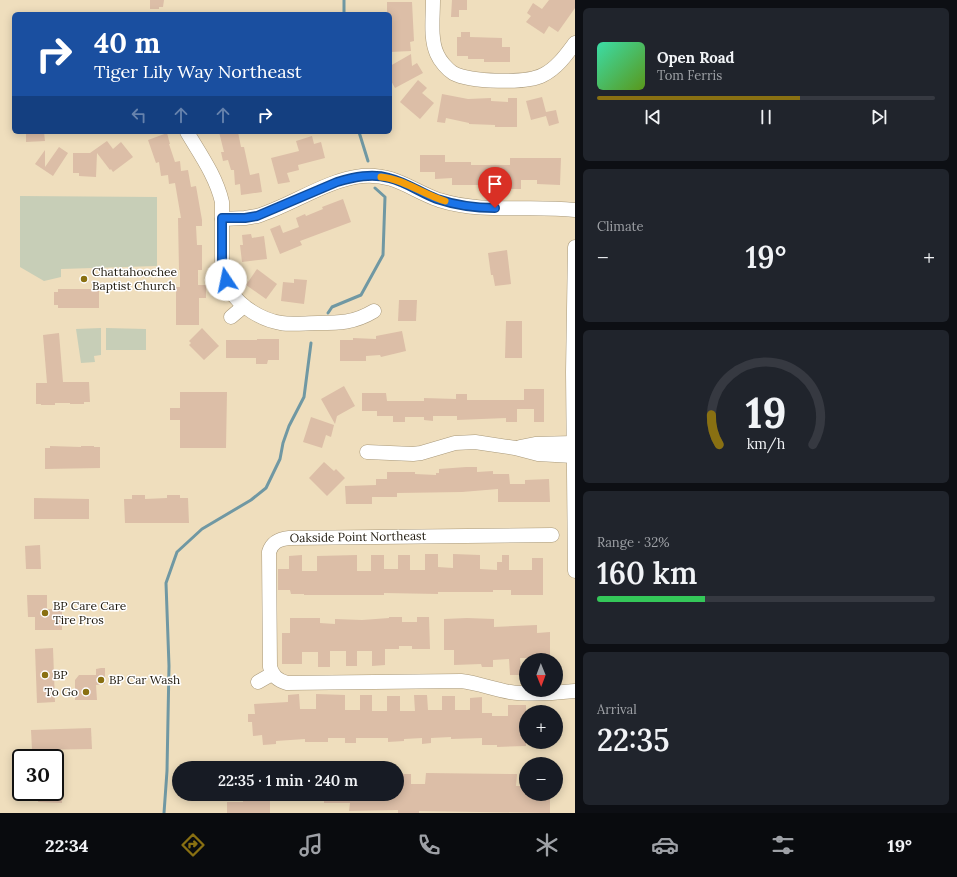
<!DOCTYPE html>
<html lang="en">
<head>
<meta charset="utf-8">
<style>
  :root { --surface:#171b24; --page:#20242c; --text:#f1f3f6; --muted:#9ea1a6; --line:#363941; --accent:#897012 }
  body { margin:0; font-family:Lora,serif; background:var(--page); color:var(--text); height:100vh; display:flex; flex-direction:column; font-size:15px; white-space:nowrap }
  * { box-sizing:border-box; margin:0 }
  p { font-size:13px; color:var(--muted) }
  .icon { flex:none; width:22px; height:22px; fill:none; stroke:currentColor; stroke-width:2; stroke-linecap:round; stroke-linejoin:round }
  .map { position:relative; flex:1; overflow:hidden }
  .details { display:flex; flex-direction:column; gap:8px; padding:8px; background:#0d0f14; width:382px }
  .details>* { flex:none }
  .banner { position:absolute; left:12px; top:12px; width:380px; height:122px; border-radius:6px; box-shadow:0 2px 10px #0003; background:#1a4fa0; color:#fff; overflow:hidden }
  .needle { width:26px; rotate:179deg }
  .controls { position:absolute; left:519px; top:653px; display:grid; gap:8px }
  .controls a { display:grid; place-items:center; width:44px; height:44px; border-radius:50%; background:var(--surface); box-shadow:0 2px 10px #0003; font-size:20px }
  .speed { position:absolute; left:12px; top:749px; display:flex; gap:8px; font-size:20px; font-weight:700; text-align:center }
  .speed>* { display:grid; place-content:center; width:52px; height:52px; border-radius:50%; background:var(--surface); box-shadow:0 2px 10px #0003; line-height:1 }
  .speed .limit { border:2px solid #111; border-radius:6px; background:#fff; color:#111 }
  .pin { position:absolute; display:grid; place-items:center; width:34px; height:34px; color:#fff; margin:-41px -17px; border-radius:50% 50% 50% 0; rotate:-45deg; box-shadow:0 0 4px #0007 }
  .pin .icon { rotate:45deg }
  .me { position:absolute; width:44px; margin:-22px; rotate:349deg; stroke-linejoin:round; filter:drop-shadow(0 0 3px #0008) }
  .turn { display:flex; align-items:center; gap:14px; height:84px; padding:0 16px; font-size:18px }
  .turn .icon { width:52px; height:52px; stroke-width:2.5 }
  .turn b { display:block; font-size:28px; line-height:34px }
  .lanes { display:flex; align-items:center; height:38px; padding:0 16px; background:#0003; justify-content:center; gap:20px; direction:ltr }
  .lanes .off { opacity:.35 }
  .big { font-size:30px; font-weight:600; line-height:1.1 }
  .details .widget { flex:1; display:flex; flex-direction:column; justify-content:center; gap:6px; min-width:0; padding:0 14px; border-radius:6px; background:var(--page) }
  .details .dial { align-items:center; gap:0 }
  .dial svg { height:104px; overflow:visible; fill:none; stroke:var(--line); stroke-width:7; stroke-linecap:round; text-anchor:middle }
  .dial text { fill:var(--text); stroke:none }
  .song { display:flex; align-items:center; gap:12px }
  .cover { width:48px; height:48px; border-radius:6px; background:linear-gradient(135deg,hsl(160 70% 55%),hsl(90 70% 35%)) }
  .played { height:4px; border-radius:2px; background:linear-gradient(90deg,var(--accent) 60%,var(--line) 60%) }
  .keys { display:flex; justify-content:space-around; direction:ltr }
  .heat { display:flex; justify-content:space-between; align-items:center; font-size:22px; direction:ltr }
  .charge { height:6px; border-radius:3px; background:linear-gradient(90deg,#34c759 32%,var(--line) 0) }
  .trip { position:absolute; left:172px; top:761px; width:232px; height:40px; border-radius:20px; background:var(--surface); box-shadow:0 2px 10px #0003; font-weight:600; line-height:40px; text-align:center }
  .dock { display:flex; height:64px; justify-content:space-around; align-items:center; background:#090b0e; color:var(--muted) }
  .dock .icon { width:28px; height:28px }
  .dock .active { color:var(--accent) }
  .dock b { font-size:18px; color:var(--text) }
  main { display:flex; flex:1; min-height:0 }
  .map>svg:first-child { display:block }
  .green { fill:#c7ceb7 }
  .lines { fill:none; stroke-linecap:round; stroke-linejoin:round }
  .stream { stroke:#7098a3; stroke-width:3 }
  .building { fill:#dcbea7 }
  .minor-casing { stroke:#a9997a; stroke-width:15 }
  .minor { stroke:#fff; stroke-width:14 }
  .route-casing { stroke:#114b97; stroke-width:10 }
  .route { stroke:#1a73e8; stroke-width:7 }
  .slow { stroke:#f59e0b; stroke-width:7 }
  .poi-dot { fill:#897012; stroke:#fff; stroke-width:1.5 }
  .labels { text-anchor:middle; stroke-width:3; stroke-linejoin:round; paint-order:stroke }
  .poi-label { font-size:12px; fill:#1f190d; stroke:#fff; text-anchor:start }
  .street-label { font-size:12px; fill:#1f190d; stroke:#fff }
</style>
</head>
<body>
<main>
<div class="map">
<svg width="575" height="813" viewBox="0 0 575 813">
  <rect width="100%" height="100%" fill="#efdebd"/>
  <g class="green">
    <path d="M20 196 157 197V266L61 269V277L44 281 20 267Z"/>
    <path d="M101 328V355L94 356 95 362 81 363 76 329Z"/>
    <path d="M106 328 146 329V350H106Z"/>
  </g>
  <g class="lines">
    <g class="stream">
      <path d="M344 14V0"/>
      <path d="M359 132 368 161"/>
      <path d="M328 313 332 307 361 295 383 255 385 197 375 188"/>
      <path d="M164 813 167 771 169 666 166 583 177 552 202 529 251 500 266 488 280 459 283 443 289 426 304 397 311 343"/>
    </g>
  </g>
  <g class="building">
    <path d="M150 0H164L163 7H159V9H150Z"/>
    <path d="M452 0H467V10H459V17H451Z"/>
    <path d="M549 0H575V8L558 32 549 26 544 34 526 22 531 16 527 13 533 3 542 9Z"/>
    <path d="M387 2H412L414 41 410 42 411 51 390 52V14H387Z"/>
    <path d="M461 32H470V37L502 38V47H510V62H484V59H468V56H457V37H461Z"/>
    <path d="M411 54 412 66 417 63 423 73 395 88 390 79V66Z"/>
    <path d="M418 80 427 88 422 93 434 103 420 119 400 102Z"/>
    <path d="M442 94 468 99 491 98V101L508 102V98H517V127H495V125L469 124V123L446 118 445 123 437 122Z"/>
    <path d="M542 97 546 112 556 110 559 123 549 126 546 116 531 120 526 101Z"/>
    <path d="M26 132H44L45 141 26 142Z"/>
    <path d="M219 132H238L241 147H244L250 175 259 173 262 192 241 195 240 184 235 185 234 170H231L228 160 223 161 221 152H224Z"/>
    <path d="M167 133 170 144H169L175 162 180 161 181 171 188 170 191 187 196 186 202 220V226H196L197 245H202V270H198V285H206V298H199V325H176V287H180V270H179L178 218H181L175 183 169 184 168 175 161 176 159 162 156 163 148 140Z"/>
    <path d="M312 136 314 144 321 142 325 158 298 165 299 170 287 173 290 182 278 184 271 158 299 151 296 141Z"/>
    <path d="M107 141 113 149 121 142 133 157 113 172 111 169 110 170 97 153 96 177 79 176V173H73V153H90Z"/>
    <path d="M59 147 68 153 53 176 35 164 45 150V167Z"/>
    <path d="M420 155H445V162H471V165H510V158H561L560 185 537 184V180H521V189H495V187H481V185H452V178L435 179V172H420Z"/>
    <path d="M343 199 351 222 300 241 302 245 280 254 270 229 280 225 283 233 299 227 296 218 305 214 306 216 323 209 322 207Z"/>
    <path d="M251 234 252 238 264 236 267 259 242 262 240 245H243L242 235Z"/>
    <path d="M507 250 511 284 495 286 493 275H491L488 253Z"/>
    <path d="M257 269 277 284 266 299 246 285Z"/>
    <path d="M294 279 307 280 304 304 281 301 283 282 294 283Z"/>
    <path d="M58 289H99V308H58V305H54V292H58Z"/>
    <path d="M399 300H417L416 321H398Z"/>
    <path d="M506 321H522V358H505Z"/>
    <path d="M202 328 219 346 204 360 189 345 191 343 189 341Z"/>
    <path d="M402 331 406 351 381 357 380 355 366 356V361H340V340H353V338L376 339V336Z"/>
    <path d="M59 333 63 382H89L90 402H84V404H70V403H55V405H41V404H36V383H47L43 335Z"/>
    <path d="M257 339H279V360H268L267 364H256V358H226V340H257Z"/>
    <path d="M344 386 355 406 337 416 335 424 321 399Z"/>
    <path d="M524 389H544V422H534V409H517V422H506V418L457 420V416H433V421L424 420V417H405V422H393V416H377V411H362V393H386L387 401H424V398L456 399V394H467V400H524Z"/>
    <path d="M180 392H227L226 448H180V420H170V408H180Z"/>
    <path d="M311 417 334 425 331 437 326 435 322 448 303 442Z"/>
    <path d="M50 446 81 447V446H94V447H100V468L45 469V448H50Z"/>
    <path d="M324 462 334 471 336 469 345 478 327 496 309 478Z"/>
    <path d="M466 467H477V472L493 471V474H509L510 484H525V480L549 479 550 502H498V489L462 492 397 493V497H372V504H346L345 486 376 485V479H387V472H415V474L436 475V473H439V469Z"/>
    <path d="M132 495H145V499L167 498V495H180V498H188L189 523H125L124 499H132Z"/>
    <path d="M34 498 89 499V519H34Z"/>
    <path d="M40 545 41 569H26L25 546Z"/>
    <path d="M425 554H438V567L453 568V554L480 555V569L497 570V562H502V555H509V570H532V558H543V595H511V590H493V592H438V594L384 593V595H304V594H291L290 590H278V569H289V556L302 555V571H317V556L357 555V571H371V555H384V569H398V555H410V570H425Z"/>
    <path d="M27 595H47V609H62V630H35V617H28Z"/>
    <path d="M389 617H402V622H417V617H429L430 649H412V646H399V649H385V665L372 666V651H357V666H346V651H330V667H318V652H302V664H282V633H290V618H320V623L335 624V619L362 620 389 618Z"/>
    <path d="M467 618 494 619V627L537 625V633L550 632V660H537V658H520L521 675H510L509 659 493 660V667H482L481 664 454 665V650H444V619Z"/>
    <path d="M53 648 55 702 37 703 35 649Z"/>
    <path d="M101 668H105V684L96 685 97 700H75V680L79 675H96V669Z"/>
    <path d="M299 694 300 709H316V694L345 695V710H360V695H372V711H387V696H400V711H415L414 695H427L428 710H442V696H455V710H470V698L482 697V713H492V716H508V705H526V746L497 747V745H482V738L451 739V737L431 738V743L422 744V738L404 739V741L388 742V738H356V743H345V738H328V742H305V739L276 741V744L263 745 262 735 253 736 252 722H248V714H255L254 704 288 702V695Z"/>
    <path d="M91 728 92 749 32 750 31 730Z"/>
    <path d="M426 773 517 774 516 786H525L524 794H550V813L419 811V813H398V810L349 811 350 803H324V794H399V774H411V784H425Z"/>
    <path d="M55 789 62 790V803L38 802 39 792H55Z"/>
    <path d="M243 794H270V813H227V802H243Z"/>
  </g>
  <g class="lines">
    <g class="minor-casing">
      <g id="minor">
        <path d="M433 0C433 17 430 39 437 54 440 61 447 69 453 73 470 82 526 84 543 75 557 68 566 55 575 43"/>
        <path d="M187 132C200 154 216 176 222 202V261C224 271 225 281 230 290 240 307 262 320 281 323 292 325 306 323 318 323 339 323 354 323 374 311"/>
        <path d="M222 219 245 218 257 216C292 205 326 180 362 176 394 173 411 190 439 200 483 214 530 205 575 210"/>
        <path d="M575 247 573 372 575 571"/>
        <path d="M231 317 244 306"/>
        <path d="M520 447 535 444 573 443"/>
        <path d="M367 452 413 454 421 453 455 443 475 442 515 448 538 454 573 456"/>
        <path d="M552 535 289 538C279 539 272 542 269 552L270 667C273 676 277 680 287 683L461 681C478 683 493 689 510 692 528 695 556 693 575 691"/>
        <path d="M258 682 272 674"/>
      </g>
    </g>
    <use href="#minor" class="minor"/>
  </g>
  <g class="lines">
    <g class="route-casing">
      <path id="route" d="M226 280 222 260V218H245L257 216 337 182C354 177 372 173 389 178 406 182 421 193 437 199 455 205 475 208 495 208"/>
    </g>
    <use href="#route" class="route"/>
    <path class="slow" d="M381 177C404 179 424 195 445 201"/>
  </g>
  <g class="poi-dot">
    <circle cx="84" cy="279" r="4"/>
    <circle cx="45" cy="613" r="4"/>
    <circle cx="45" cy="675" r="4"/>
    <circle cx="101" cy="680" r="4"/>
    <circle cx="86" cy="692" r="4"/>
  </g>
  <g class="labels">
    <g class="poi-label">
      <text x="92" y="276">Chattahoochee<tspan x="92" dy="14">Baptist Church</tspan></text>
      <text x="53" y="610">BP Care Care<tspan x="53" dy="14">Tire Pros</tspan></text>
      <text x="53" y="679">BP</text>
      <text x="109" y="684">BP Car Wash</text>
      <text x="78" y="696" text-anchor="end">To Go</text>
    </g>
    <g class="street-label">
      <text transform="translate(358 537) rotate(-1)" y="4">Oakside Point Northeast</text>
    </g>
  </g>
</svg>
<div class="controls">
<a><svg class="needle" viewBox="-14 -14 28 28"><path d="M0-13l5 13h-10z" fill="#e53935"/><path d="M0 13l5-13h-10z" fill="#9ea1a6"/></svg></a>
<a>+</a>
<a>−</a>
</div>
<div class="speed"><div class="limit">30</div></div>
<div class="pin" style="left:495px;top:208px;background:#d93025"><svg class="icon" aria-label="arrive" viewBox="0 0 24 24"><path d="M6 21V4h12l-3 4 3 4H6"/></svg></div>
<svg class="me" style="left:226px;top:280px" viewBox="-20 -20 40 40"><circle r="19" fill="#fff"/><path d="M0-13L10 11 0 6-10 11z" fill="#1a73e8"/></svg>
<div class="trip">22:35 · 1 min · 240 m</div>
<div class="banner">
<div class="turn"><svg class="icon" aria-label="right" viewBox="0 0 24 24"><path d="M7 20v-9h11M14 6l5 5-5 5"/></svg><div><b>40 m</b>Tiger Lily Way Northeast</div></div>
<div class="lanes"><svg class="icon off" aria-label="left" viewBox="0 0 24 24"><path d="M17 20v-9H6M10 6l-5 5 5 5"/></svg><svg class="icon off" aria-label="ahead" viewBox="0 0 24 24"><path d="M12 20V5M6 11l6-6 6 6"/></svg><svg class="icon off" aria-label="ahead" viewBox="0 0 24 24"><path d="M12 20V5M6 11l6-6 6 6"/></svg><svg class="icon" aria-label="right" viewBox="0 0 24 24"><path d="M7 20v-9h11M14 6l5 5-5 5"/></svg></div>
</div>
</div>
<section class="details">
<div class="widget">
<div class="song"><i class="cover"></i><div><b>Open Road</b><p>Tom Ferris</p></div></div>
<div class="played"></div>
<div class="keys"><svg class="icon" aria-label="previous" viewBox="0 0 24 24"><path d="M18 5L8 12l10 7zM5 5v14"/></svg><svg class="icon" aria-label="pause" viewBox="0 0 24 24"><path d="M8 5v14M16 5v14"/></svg><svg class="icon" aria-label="next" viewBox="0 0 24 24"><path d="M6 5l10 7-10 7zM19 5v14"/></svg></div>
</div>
<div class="widget"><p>Climate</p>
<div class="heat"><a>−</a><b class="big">19°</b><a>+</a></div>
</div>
<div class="widget dial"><svg viewBox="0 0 100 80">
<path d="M14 69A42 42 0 1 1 86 69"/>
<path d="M14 69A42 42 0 0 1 8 46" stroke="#897012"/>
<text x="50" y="56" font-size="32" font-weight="700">19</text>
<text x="50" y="72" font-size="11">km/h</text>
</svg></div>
<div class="widget"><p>Range · 32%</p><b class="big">160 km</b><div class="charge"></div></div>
<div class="widget"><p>Arrival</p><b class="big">22:35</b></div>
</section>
</main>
<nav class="dock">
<b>22:34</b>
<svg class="icon active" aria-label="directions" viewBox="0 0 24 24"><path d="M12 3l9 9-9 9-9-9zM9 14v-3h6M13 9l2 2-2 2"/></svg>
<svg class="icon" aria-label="music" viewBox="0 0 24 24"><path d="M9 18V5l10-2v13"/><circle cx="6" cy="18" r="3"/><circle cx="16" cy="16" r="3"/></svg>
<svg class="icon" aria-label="phone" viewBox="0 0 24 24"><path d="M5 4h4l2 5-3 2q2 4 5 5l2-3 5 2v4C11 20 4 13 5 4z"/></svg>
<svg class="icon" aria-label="climate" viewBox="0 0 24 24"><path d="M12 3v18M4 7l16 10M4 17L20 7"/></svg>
<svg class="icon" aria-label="car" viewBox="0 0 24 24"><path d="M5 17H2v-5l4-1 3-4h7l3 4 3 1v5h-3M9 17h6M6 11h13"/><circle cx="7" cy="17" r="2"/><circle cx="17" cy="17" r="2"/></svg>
<svg class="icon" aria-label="filters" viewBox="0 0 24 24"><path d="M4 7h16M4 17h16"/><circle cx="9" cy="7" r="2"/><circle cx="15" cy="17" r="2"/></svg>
<b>19°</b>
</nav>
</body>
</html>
